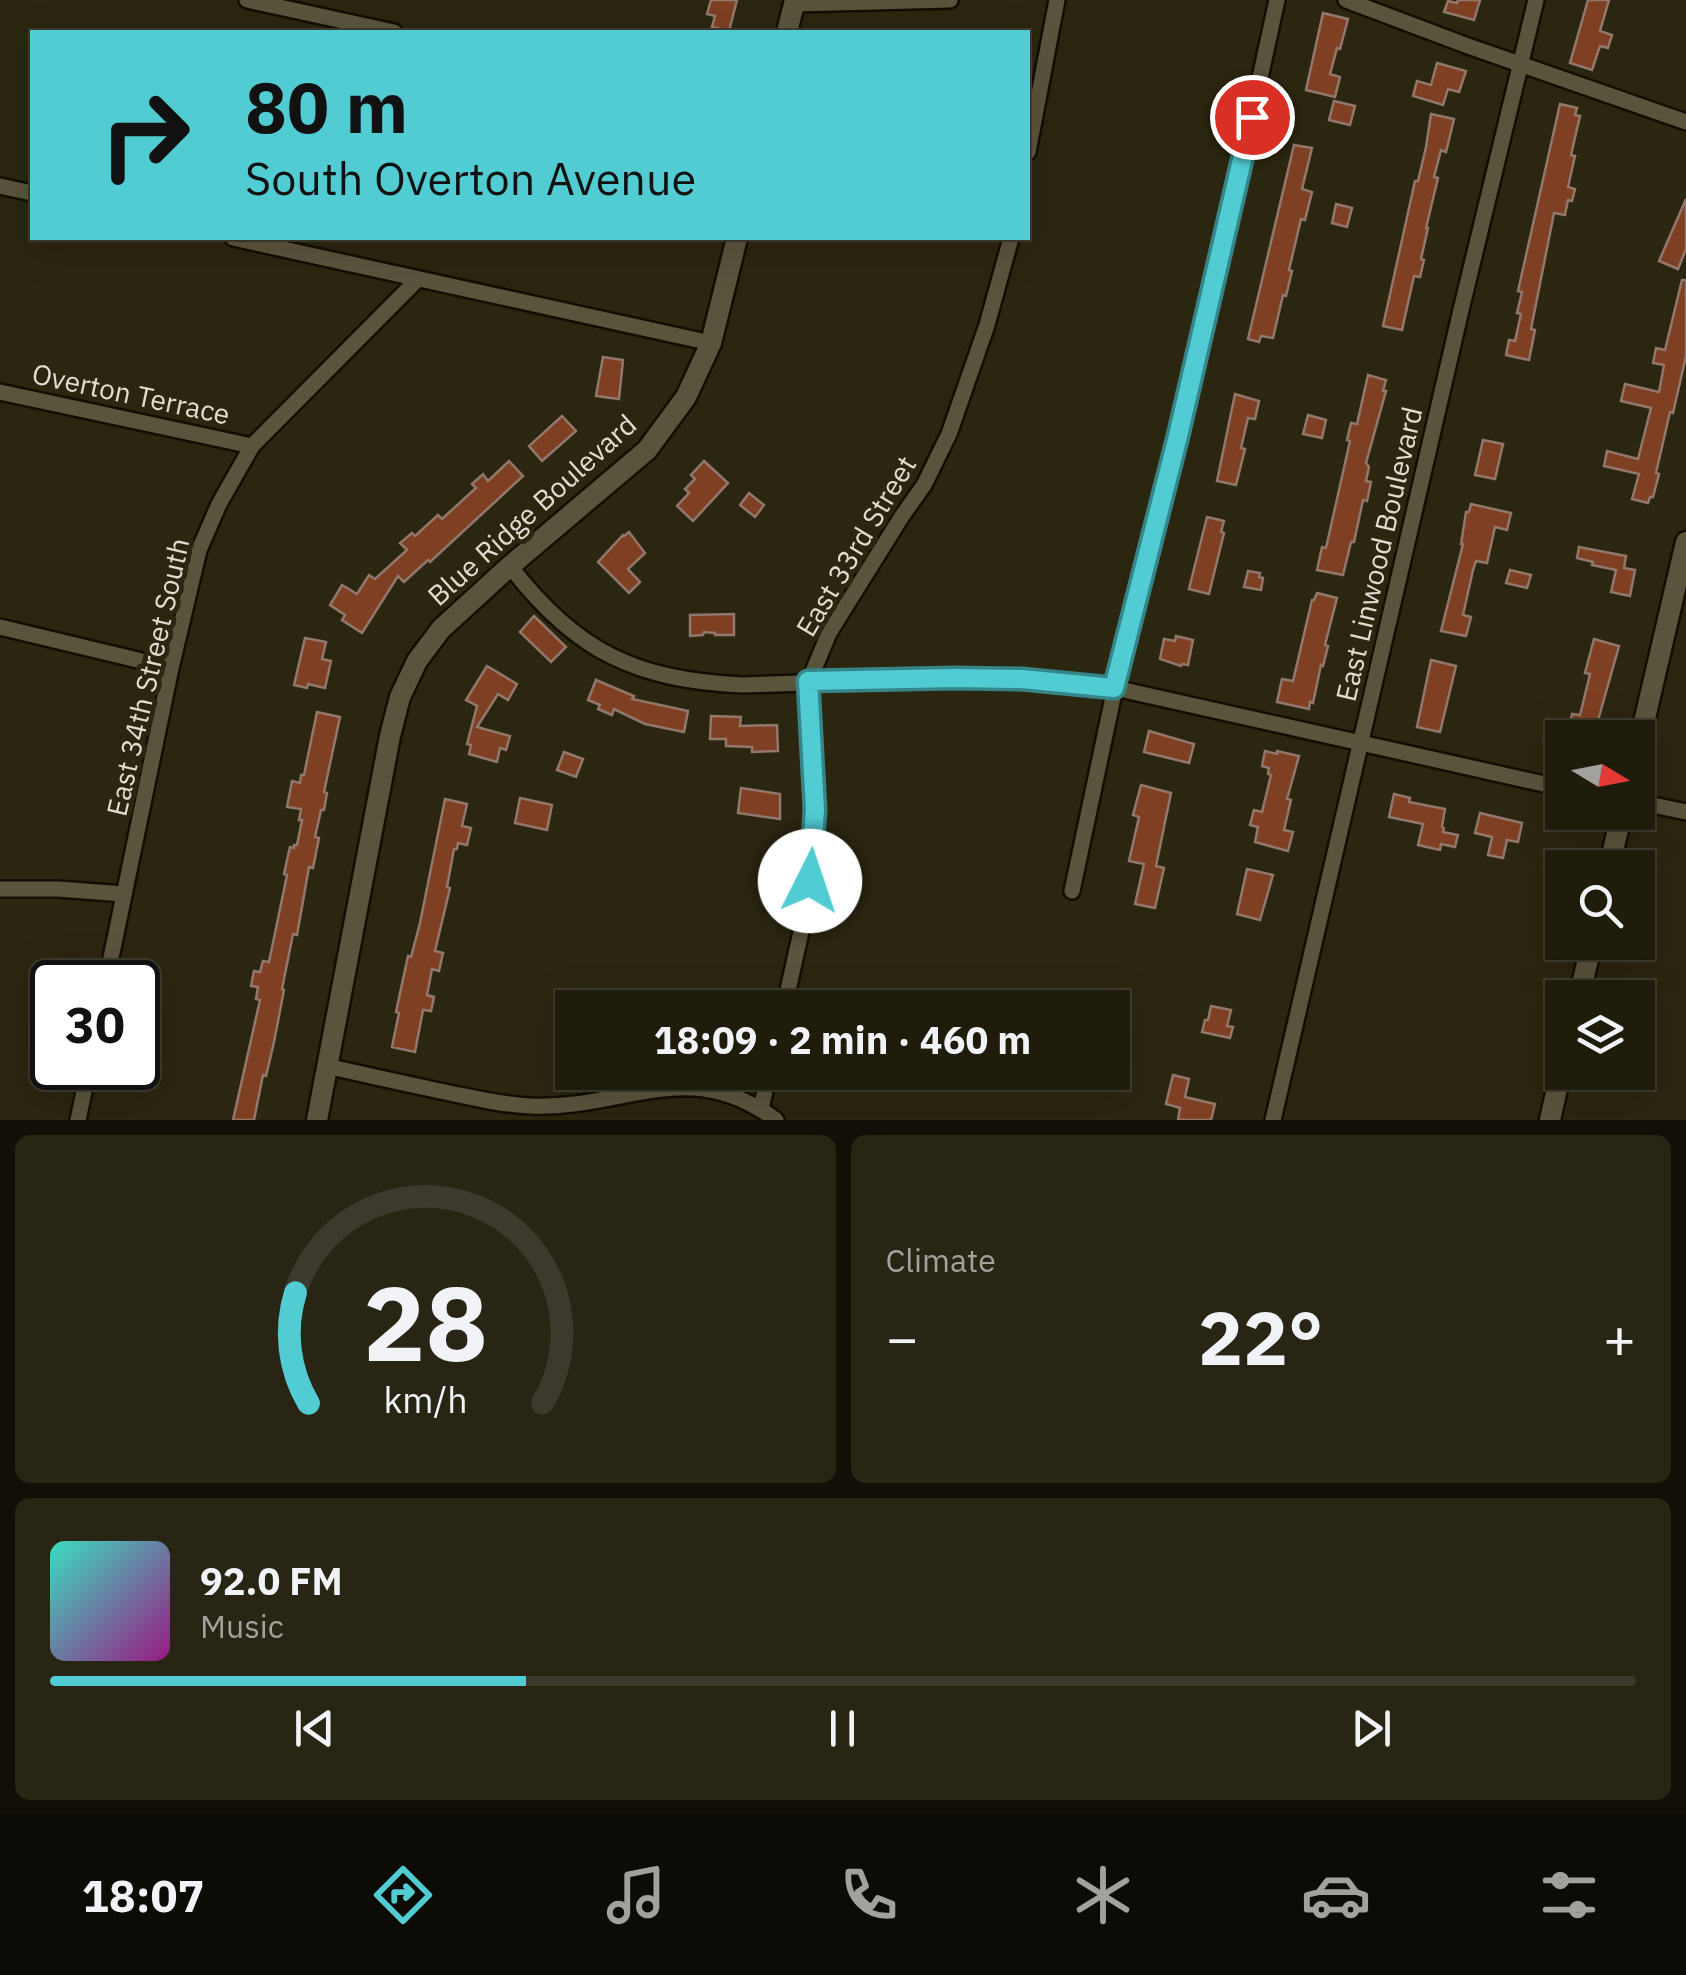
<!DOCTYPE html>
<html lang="en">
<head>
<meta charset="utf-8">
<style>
  :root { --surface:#201c0c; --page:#282515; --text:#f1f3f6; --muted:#a2a19d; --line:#3d3a2d; --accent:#51ccd3 }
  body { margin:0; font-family:"IBM Plex Sans",sans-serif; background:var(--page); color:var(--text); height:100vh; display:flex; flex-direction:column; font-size:38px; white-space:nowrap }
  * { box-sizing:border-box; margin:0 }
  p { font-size:32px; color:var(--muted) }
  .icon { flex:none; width:55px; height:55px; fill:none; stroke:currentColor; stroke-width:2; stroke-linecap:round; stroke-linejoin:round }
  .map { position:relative; height:1120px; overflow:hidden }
  .panel { display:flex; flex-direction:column; gap:15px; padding:15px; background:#120f07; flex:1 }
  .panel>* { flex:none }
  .banner { position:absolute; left:30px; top:30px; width:1000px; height:210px; border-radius:0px; box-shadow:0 10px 40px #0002,0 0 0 2px var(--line); background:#51ccd3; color:#111; overflow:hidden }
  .needle { width:65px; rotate:100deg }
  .tools { position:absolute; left:1545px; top:720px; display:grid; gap:20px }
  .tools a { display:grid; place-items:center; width:110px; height:110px; border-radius:0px; background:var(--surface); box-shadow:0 10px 40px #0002,0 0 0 2px var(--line); font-size:50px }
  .speed { position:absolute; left:30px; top:960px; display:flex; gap:20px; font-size:50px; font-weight:700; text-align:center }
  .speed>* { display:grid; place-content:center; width:130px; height:130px; border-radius:50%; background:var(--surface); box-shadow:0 10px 40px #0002,0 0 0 2px var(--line); line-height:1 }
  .speed .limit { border:5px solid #111; border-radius:15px; background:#fff; color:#111 }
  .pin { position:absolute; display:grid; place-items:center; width:85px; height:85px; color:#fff; margin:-42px; border:5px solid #fff; border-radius:50%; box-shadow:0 2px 10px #0007 }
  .me { position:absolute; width:110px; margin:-55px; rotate:4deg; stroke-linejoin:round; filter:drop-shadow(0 0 8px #0008) }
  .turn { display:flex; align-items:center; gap:35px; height:210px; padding:0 50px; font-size:45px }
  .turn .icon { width:130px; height:130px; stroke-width:2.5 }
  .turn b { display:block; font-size:70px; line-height:85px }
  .big { font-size:75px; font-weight:700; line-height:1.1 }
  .panel .tile { flex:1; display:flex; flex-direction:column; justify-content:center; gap:15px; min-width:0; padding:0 35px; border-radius:15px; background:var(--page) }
  .panel .dial { align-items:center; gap:0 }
  .dial svg { height:260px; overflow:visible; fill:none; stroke:var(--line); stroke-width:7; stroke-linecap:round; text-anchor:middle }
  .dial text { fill:var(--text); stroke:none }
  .song { display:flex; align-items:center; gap:30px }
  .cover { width:120px; height:120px; border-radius:15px; background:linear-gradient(135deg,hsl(170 70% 55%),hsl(310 70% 35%)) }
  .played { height:10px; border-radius:5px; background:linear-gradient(90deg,var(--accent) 30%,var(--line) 30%) }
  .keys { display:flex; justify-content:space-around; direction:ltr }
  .heat { display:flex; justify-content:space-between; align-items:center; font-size:55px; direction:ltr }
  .panel .tiles { flex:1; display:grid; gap:15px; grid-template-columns:1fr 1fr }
  .tile:last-child { grid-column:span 2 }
  .trip { position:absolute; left:555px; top:990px; width:575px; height:100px; border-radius:0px; background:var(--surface); box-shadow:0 10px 40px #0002,0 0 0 2px var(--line); font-weight:700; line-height:100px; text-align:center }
  .tab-bar { display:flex; height:160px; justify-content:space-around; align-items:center; background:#0d0b05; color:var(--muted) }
  .tab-bar .icon { width:70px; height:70px }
  .tab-bar .on { color:var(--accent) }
  .tab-bar b { font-size:45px; color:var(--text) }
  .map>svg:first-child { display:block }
  .building { fill:#7e3f22; stroke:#91776c; stroke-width:2.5 }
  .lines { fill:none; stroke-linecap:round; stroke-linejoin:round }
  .minor-casing { stroke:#140e00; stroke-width:20 }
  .tertiary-casing { stroke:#140e00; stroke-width:25 }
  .minor { stroke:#5a543d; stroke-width:15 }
  .tertiary { stroke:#5a543d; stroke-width:20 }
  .route-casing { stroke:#358589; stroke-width:25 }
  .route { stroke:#51ccd3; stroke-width:18 }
  .labels { text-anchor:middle; stroke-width:10; stroke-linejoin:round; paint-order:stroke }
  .street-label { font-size:28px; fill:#e0ddd0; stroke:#2b2610 }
</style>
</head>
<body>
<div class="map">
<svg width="1686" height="1120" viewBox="0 0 1686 1120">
  <rect width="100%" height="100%" fill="#2b2610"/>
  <g class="building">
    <path d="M711 0H737L729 31 712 27 715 16 707 14Z"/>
    <path d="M1458 0H1480L1474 20 1444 12 1448 1 1457 3Z"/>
    <path d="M1588 0H1609L1600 31 1612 35 1608 48 1600 46 1592 70 1570 63Z"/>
    <path d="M1323 13 1348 19 1340 49 1337 48 1330 74 1340 77 1335 97 1306 90Z"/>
    <path d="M1437 63 1466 71 1459 92 1448 89 1443 105 1413 96 1417 81 1431 85Z"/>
    <path d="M1334 101 1355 106 1350 125 1329 120Z"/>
    <path d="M1560 104 1577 108 1575 115 1580 116 1571 155 1575 156 1568 187 1575 189 1572 201 1568 200 1565 215 1554 213 1531 329 1535 330 1529 360 1506 355 1509 340 1515 341 1521 314 1517 313 1522 292 1518 291Z"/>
    <path d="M1431 114 1454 119 1446 152 1441 150 1434 177 1438 178 1426 228H1428L1421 259 1424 260 1420 277 1414 276 1402 330 1383 326 1415 181H1418L1426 147Z"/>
    <path d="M1294 145 1312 148 1302 189 1312 192 1305 220 1301 219 1289 270 1292 271 1286 296 1283 295 1273 338 1261 336 1259 342 1248 339Z"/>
    <path d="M1686 199V249L1678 269 1659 261Z"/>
    <path d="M1336 204 1352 208 1347 227 1332 223Z"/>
    <path d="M1682 280H1686V356L1673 413 1670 412 1656 473 1659 474 1653 497H1650L1648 503 1632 499 1639 474 1604 466 1607 451 1638 459 1651 408 1621 401 1625 384 1659 392 1664 365 1653 363 1656 348 1665 350Z"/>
    <path d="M603 357 623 360 619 399 596 396Z"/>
    <path d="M1368 375 1386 380 1383 391H1386L1366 463 1369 467 1366 481 1371 482 1367 501 1363 500 1354 542H1351L1343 575 1317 570 1322 547 1326 548 1350 441 1347 440 1351 423 1357 424Z"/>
    <path d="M1235 394 1259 401 1255 419 1248 418 1241 448 1245 449 1236 485 1217 481Z"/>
    <path d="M1308 415 1326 420 1322 438 1303 434Z"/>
    <path d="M562 416 576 431 542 461 529 446Z"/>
    <path d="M1483 440 1503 444 1495 479 1475 475Z"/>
    <path d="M509 461 523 476 430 562 428 560 404 582 398 576 362 633 342 620 345 615 330 605 342 585 357 594 369 575 375 579 407 550 400 543 412 533 415 536 438 515 442 519 476 488 472 484 483 474 488 481Z"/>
    <path d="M704 461 728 483 693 521 677 506 689 493 685 489 695 479 691 475Z"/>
    <path d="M749 493 764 505 755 517 740 505Z"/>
    <path d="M1471 504 1511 513 1507 530 1495 527 1487 563 1476 561 1473 570 1463 615 1471 617 1466 636 1441 631 1463 544H1461L1466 512H1469Z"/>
    <path d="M1207 517 1224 521 1221 532 1224 533 1209 594 1189 589Z"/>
    <path d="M629 532 645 553 628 569 640 582 629 593 598 562 623 535 624 536Z"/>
    <path d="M1579 547 1626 556 1624 568 1635 570 1630 596 1611 592 1616 570 1592 565 1593 562 1577 558Z"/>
    <path d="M1510 570 1531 575 1527 588 1506 583Z"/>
    <path d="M1248 571 1260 573 1259 577 1263 578 1261 590 1244 587Z"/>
    <path d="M1317 593 1337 598 1325 645 1328 646 1323 666 1321 665 1313 703 1310 702 1309 709 1277 702 1282 679 1293 681 1312 600H1314Z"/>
    <path d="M734 614V635H715V633L704 632 703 635 690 636V615Z"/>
    <path d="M534 616 566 647 551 662 520 632Z"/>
    <path d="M1176 636 1193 640 1188 665 1182 664 1181 666 1160 659 1164 639 1175 641Z"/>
    <path d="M305 638 326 642 322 659 331 661 325 688 308 684 307 688 294 685Z"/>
    <path d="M1594 639 1619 646 1593 738H1562V742L1544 738 1548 719 1570 724 1572 714 1580 715 1590 674 1585 673Z"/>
    <path d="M1431 660 1456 666 1440 732 1417 727Z"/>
    <path d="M487 666 517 684 508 700 498 694 477 727 510 736 506 750 500 748 497 762 469 754 471 745 467 744 477 706 466 700Z"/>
    <path d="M596 680 634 696 632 699 688 711 684 732 645 724 614 709 612 715 598 709 600 705 588 700Z"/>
    <path d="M317 712 340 717 324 792 327 793 324 810H321L315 837 319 838 313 868 309 867 297 935 293 934 282 989 284 990 274 1042 266 1076 263 1075 254 1120H233L260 1000 256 999 258 987 251 986 254 971 260 972 263 961 269 962 287 875 284 874 290 847 294 848V845H297L302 820H299L301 809 287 807 292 781 300 783 301 775H304Z"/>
    <path d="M711 716 741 717 740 726 777 725 778 751 752 752V747L726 746V739H710Z"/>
    <path d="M1149 731 1194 744 1189 763 1144 752Z"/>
    <path d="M1265 751 1277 754V751L1299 756 1287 799 1291 800 1284 830 1293 832 1288 851 1255 842 1258 827 1250 825 1254 810 1262 812 1271 775 1268 774 1269 768 1262 766Z"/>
    <path d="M564 752 583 759 576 777 557 770Z"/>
    <path d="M1141 785 1171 793 1156 866 1164 868 1155 908 1135 904 1144 864 1129 861 1139 817 1133 815Z"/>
    <path d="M741 788 780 794V819L738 813Z"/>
    <path d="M1394 794 1410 798 1409 802 1445 809 1442 827 1444 828 1443 832 1458 835 1455 847 1441 844 1440 850 1418 845 1423 824 1389 817Z"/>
    <path d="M520 798 552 805 547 830 515 823Z"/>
    <path d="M445 799 467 804 462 826 471 828 467 845 458 843 457 849H454L447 887 450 888 435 951 443 953 439 971 432 969 427 995 434 997 431 1011 423 1010 415 1052 392 1047 399 1013 396 1012 408 956 411 957 420 923Z"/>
    <path d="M1480 813 1522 823 1518 842 1507 840 1503 858 1488 855 1492 837 1475 833Z"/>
    <path d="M1247 869 1273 875 1260 920 1237 914Z"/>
    <path d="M1211 1006 1231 1010 1227 1026 1233 1027 1230 1038 1202 1032 1205 1020H1208Z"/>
    <path d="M1173 1075 1189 1079 1185 1097 1215 1104 1211 1120H1178L1180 1108 1166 1104Z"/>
  </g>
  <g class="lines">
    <g class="minor-casing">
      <g id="minor">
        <path d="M247 0 394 32"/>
        <path d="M1346 0 1468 46 1686 122"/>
        <path d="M794 4 950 0"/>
        <path d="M1028 152 1057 0"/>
        <path d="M0 186 32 193"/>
        <path d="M233 238 711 343"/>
        <path d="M0 392 252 446"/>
        <path d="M510 566C576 652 636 680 743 685L955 678 1022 679 1115 688 1562 788"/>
        <path d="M0 627 171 668"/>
        <path d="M1638 802 1686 812"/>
        <path d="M0 889H58L124 894"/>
        <path d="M1072 891 1115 688 1226 234 1277 0"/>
        <path d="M106 982 171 668 199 550 219 504 252 446 418 279"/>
        <path d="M784 1008 805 914 815 810 809 681 829 633 902 516 924 485 949 434 987 325 1011 238"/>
        <path d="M327 1066C365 1075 403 1083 440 1091 471 1097 500 1105 531 1106 626 1110 687 1054 776 1120"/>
        <path d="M761 1109 769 1072"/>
        <path d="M78 1120 89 1068"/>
        <path d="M1273 1120 1461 310 1536 0"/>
      </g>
    </g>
    <g class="tertiary-casing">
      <g id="tertiary">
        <path d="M787 32 795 0"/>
        <path d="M1638 748 1686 542"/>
        <path d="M1609 868 1622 812"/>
        <path d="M1579 998 1592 942"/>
        <path d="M317 1120 390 736 400 697 417 661 441 629 510 566 647 450 686 397 711 343 737 238"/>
        <path d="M1550 1120 1562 1066"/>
      </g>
    </g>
    <use href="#minor" class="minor"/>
    <use href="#tertiary" class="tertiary"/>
  </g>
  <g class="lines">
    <g class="route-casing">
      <path id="route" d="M810 881 815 810 808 681 955 678 1022 679 1114 688 1178 436 1252 117"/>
    </g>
    <use href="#route" class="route"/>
  </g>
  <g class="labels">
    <g class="street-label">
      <text transform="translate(131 394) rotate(12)" y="10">Overton Terrace</text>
      <text transform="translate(532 510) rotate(-42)" y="10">Blue Ridge Boulevard</text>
      <text transform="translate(856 546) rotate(-59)" y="10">East 33rd Street</text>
      <text transform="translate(1379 554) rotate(-77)" y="10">East Linwood Boulevard</text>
      <text transform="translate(148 677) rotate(-77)" y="10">East 34th Street South</text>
    </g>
  </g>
</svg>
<div class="tools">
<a><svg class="needle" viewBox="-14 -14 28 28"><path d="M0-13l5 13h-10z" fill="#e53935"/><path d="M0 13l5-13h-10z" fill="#a2a19d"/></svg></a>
<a><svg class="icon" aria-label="search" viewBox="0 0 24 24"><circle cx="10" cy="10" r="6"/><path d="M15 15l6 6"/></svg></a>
<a><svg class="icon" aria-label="layers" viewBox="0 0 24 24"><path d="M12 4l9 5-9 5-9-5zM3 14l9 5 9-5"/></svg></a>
</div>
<div class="speed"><div class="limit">30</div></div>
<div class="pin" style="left:1252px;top:117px;background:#d93025"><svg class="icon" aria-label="arrive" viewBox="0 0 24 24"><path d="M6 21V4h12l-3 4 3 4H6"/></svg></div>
<svg class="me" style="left:810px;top:881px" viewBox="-20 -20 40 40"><circle r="19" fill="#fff"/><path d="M0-13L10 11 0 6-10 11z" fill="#51ccd3"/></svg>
<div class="trip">18:09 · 2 min · 460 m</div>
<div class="banner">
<div class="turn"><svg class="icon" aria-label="right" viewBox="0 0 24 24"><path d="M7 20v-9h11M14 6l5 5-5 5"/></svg><div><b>80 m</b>South Overton Avenue</div></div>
</div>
</div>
<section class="panel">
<div class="tiles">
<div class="tile dial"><svg viewBox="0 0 100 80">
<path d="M14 69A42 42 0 1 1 86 69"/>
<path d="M14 69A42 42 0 0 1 10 35" stroke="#51ccd3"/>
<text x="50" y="56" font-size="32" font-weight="700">28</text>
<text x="50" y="72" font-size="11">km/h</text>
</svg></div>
<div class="tile"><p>Climate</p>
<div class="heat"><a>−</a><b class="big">22°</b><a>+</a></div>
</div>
<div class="tile">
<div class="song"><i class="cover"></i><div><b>92.0 FM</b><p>Music</p></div></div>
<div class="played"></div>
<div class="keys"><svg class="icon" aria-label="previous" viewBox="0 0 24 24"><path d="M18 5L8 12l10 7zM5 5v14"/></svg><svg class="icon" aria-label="pause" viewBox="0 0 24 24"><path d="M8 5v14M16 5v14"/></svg><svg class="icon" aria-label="next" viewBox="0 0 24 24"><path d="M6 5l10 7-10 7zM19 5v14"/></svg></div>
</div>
</div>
</section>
<nav class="tab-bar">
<b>18:07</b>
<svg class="icon on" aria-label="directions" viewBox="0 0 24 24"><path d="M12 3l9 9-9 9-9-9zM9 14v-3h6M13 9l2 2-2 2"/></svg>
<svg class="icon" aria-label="music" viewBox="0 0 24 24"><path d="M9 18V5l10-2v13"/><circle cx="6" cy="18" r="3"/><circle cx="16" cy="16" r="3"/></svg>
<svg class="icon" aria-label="phone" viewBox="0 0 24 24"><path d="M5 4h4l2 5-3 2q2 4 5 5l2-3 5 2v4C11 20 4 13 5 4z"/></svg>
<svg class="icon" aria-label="climate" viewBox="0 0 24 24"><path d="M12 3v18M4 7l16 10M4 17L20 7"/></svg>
<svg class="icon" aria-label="car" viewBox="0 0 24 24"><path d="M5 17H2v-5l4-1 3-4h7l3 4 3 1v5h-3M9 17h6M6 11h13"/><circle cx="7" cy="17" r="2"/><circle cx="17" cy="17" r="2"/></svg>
<svg class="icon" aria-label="filters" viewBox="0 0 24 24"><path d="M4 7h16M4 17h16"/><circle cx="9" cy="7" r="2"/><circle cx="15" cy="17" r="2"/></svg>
</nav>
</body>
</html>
